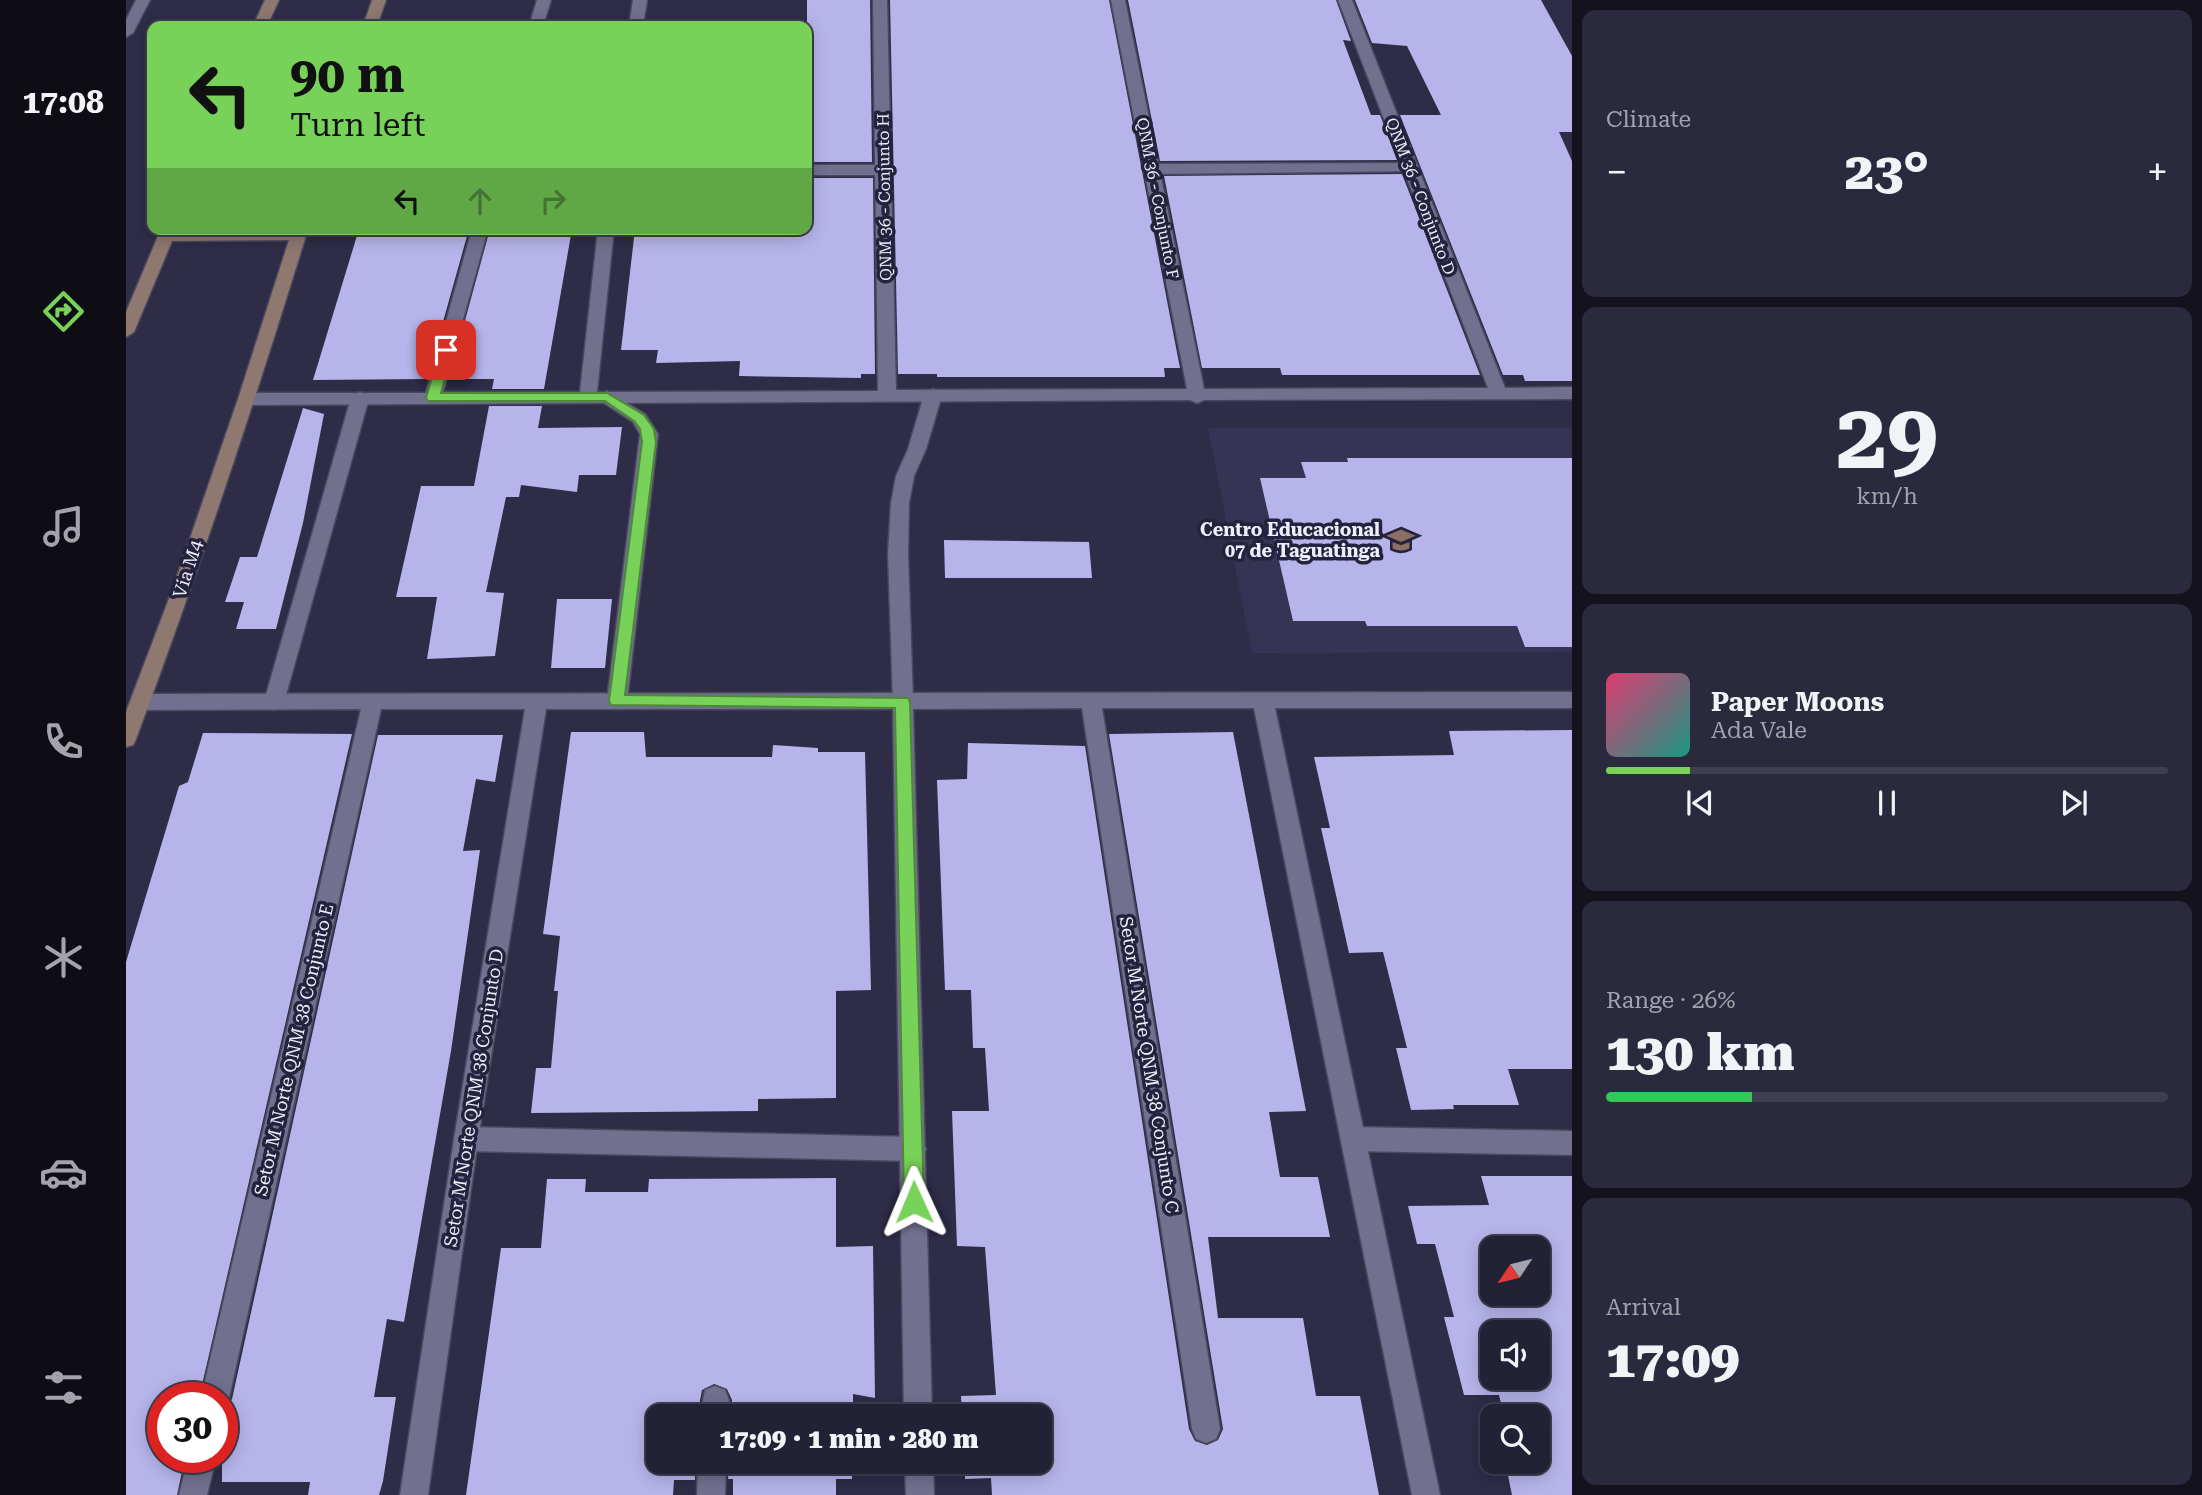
<!DOCTYPE html>
<html lang="en">
<head>
<meta charset="utf-8">
<style>
  :root { --surface:#222135; --page:#2a293d; --text:#f1f3f6; --muted:#a2a3ad; --line:#3f3e50; --accent:#78d158 }
  body { margin:0; font-family:"Roboto Serif",serif; background:var(--page); color:var(--text); height:100vh; display:flex; flex-direction:column; font-size:26px; white-space:nowrap }
  * { box-sizing:border-box; margin:0 }
  p { font-size:23px; color:var(--muted) }
  .icon { flex:none; width:38px; height:38px; fill:none; stroke:currentColor; stroke-width:2; stroke-linecap:round; stroke-linejoin:round }
  .map { position:relative; flex:1; overflow:hidden }
  .side { display:flex; flex-direction:column; gap:10px; padding:10px; background:#13121d; width:630px }
  .side>* { flex:none }
  .hud { position:absolute; left:21px; top:21px; width:665px; height:214px; border-radius:14px; box-shadow:0 4px 18px #0003,0 0 0 2px var(--line); background:#78d158; color:#111; overflow:hidden }
  .needle { width:46px; rotate:235deg }
  .buttons { position:absolute; left:1354px; top:1236px; display:grid; gap:14px }
  .buttons a { display:grid; place-items:center; width:70px; height:70px; border-radius:14px; background:var(--surface); box-shadow:0 4px 18px #0003,0 0 0 2px var(--line); font-size:35px }
  .speed { position:absolute; left:21px; top:1382px; display:flex; gap:14px; font-size:35px; font-weight:700; text-align:center }
  .speed>* { display:grid; place-content:center; width:91px; height:91px; border-radius:50%; background:var(--surface); box-shadow:0 4px 18px #0003,0 0 0 2px var(--line); line-height:1 }
  .speed .limit { border:10px solid #d22; background:#fff; color:#111 }
  .pin { position:absolute; display:grid; place-items:center; width:60px; height:60px; color:#fff; margin:-30px; border-radius:14px; box-shadow:0 4px 10px #0006 }
  .me { position:absolute; width:77px; margin:-38px; rotate:359deg; stroke-linejoin:round; filter:drop-shadow(0 0 5px #0008) }
  .turn { display:flex; align-items:center; gap:24px; height:147px; padding:0 28px; font-size:32px }
  .turn .icon { width:91px; height:91px; stroke-width:2.5 }
  .turn b { display:block; font-size:49px; line-height:60px }
  .lanes { display:flex; align-items:center; height:66px; padding:0 28px; background:#0003; justify-content:center; gap:35px; direction:ltr }
  .lanes .off { opacity:.35 }
  .big { font-size:52px; font-weight:800; line-height:1.1 }
  .side .tile { flex:1; display:flex; flex-direction:column; justify-content:center; gap:10px; min-width:0; padding:0 24px; border-radius:14px; background:var(--page) }
  .side .dial { align-items:center; gap:0 }
  .dial b { font-size:91px; line-height:1 }
  .song { display:flex; align-items:center; gap:21px }
  .cover { width:84px; height:84px; border-radius:10px; background:linear-gradient(135deg,hsl(340 70% 55%),hsl(170 70% 35%)) }
  .played { height:7px; border-radius:4px; background:linear-gradient(90deg,var(--accent) 15%,var(--line) 15%) }
  .keys { display:flex; justify-content:space-around; direction:ltr }
  .heat { display:flex; justify-content:space-between; align-items:center; font-size:38px; direction:ltr }
  .charge { height:10px; border-radius:5px; background:linear-gradient(90deg,#34c759 26%,var(--line) 0) }
  .trip { position:absolute; left:520px; top:1404px; width:406px; height:70px; border-radius:14px; background:var(--surface); box-shadow:0 4px 18px #0003,0 0 0 2px var(--line); font-weight:800; line-height:70px; text-align:center }
  main { display:flex; flex:1; min-height:0 }
  .tab-bar { display:flex; flex-direction:column; width:126px; justify-content:space-around; align-items:center; background:#0e0d15; color:var(--muted) }
  .tab-bar .icon { width:49px; height:49px }
  .tab-bar .on { color:var(--accent) }
  .tab-bar b { font-size:32px; color:var(--text) }
  .map>svg:first-child { display:block }
  .built { fill:#363354 }
  .building { fill:#b6b4ea; fill-rule:evenodd }
  .lines { fill:none; stroke-linecap:round; stroke-linejoin:round }
  .service-casing { stroke:#4a485e; stroke-width:3 }
  .pedestrian-casing { stroke:#4a485e; stroke-width:3 }
  .minor-casing { stroke:#4a485e; stroke-width:3 }
  .secondary-casing { stroke:#4a485e; stroke-width:3 }
  .service { fill:#71708f; fill-rule:evenodd }
  .pedestrian { fill:#71708f; fill-rule:evenodd }
  .minor { fill:#71708f; fill-rule:evenodd }
  .secondary { fill:#8e7870; fill-rule:evenodd }
  .route { fill:#78d158; stroke:#4e8839; stroke-width:2 }
  .labels { text-anchor:middle; stroke-width:7; stroke-linejoin:round; paint-order:stroke }
  .far-street-label { font-size:16px; fill:#eeeefc; stroke:#24223c }
  .poi-label { font-size:18px; font-weight:bold; fill:#eeeefc; stroke:#24223c; text-anchor:end }
  .street-label { font-size:18px; fill:#eeeefc; stroke:#24223c }
</style>
</head>
<body>
<main>
<nav class="tab-bar">
<b>17:08</b>
<svg class="icon on" aria-label="directions" viewBox="0 0 24 24"><path d="M12 3l9 9-9 9-9-9zM9 14v-3h6M13 9l2 2-2 2"/></svg>
<svg class="icon" aria-label="music" viewBox="0 0 24 24"><path d="M9 18V5l10-2v13"/><circle cx="6" cy="18" r="3"/><circle cx="16" cy="16" r="3"/></svg>
<svg class="icon" aria-label="phone" viewBox="0 0 24 24"><path d="M5 4h4l2 5-3 2q2 4 5 5l2-3 5 2v4C11 20 4 13 5 4z"/></svg>
<svg class="icon" aria-label="climate" viewBox="0 0 24 24"><path d="M12 3v18M4 7l16 10M4 17L20 7"/></svg>
<svg class="icon" aria-label="car" viewBox="0 0 24 24"><path d="M5 17H2v-5l4-1 3-4h7l3 4 3 1v5h-3M9 17h6M6 11h13"/><circle cx="7" cy="17" r="2"/><circle cx="17" cy="17" r="2"/></svg>
<svg class="icon" aria-label="filters" viewBox="0 0 24 24"><path d="M4 7h16M4 17h16"/><circle cx="9" cy="7" r="2"/><circle cx="15" cy="17" r="2"/></svg>
</nav>
<div class="map">
<svg width="1446" height="1495" viewBox="0 0 1446 1495">
  <rect width="100%" height="100%" fill="#2e2c47"/>
  <path class="built" d="M1082 428H1446V652L1126 653Z"/>
  <g class="building">
    <path d="M681 0H744L746 162H681Z"/>
    <path d="M764 0H983L1054 368H1038L1039 377H811V374H772Z"/>
    <path d="M1002 0H1210L1225 41 1217 40 1245 115H1254L1271 160 1034 161Z"/>
    <path d="M1229 0H1415L1446 56V132H1433L1446 161V381H1399L1397 375H1377L1274 115H1315L1281 46 1246 43Z"/>
    <path d="M1276 174 1354 375H1156L1154 368H1076L1038 176Z"/>
    <path d="M681 178H747L749 374H735V378L613 376 614 361 530 363 532 350H495L509 229H681Z"/>
    <path d="M233 229H343L301 379 187 380Z"/>
    <path d="M364 229H446L418 389H366L368 379H323Z"/>
    <path d="M363 406H416L412 428 496 427 490 475H453L451 492 395 485 393 497H380L360 592 378 593 369 656 301 659 311 597H270L295 486H348Z"/>
    <path d="M177 408 198 414 177 523 150 629H110L118 602H99L114 557H131Z"/>
    <path d="M1221 458H1446V647H1399L1391 626H1241L1239 621H1167L1134 478H1180L1175 462H1222Z"/>
    <path d="M818 540 963 542 966 578H819Z"/>
    <path d="M431 599H486L479 668H425Z"/>
    <path d="M1446 730V1069H1382L1393 1105H1327L1328 1109 1285 1110 1270 1048H1281L1257 952 1223 953 1195 828H1204L1188 757 1328 755 1323 731Z"/>
    <path d="M445 732H518L520 757H646L647 745 692 748V752H739L745 990 710 991V1098L632 1099V1111L405 1113 410 1068H425L432 991H428L434 936 417 934Z"/>
    <path d="M1107 732 1180 1111 1143 1112 1154 1177H1192L1204 1237H1082L1092 1318H1177L1190 1396H1234L1253 1495H866L865 1478 839 1479V1461H914V1416H836L835 1396 870 1395 859 1247 831 1246 826 1111H863L859 1048H847L845 990H819L811 780 841 779 842 743 959 746 1063 1429 1069 1441 1081 1445 1092 1440 1097 1429 983 734Z"/>
    <path d="M77 733 226 734 73 1398H37V1458H59L51 1495H0V962L53 786 62 782Z"/>
    <path d="M252 735H377L369 782 350 779 337 851 354 850 325 1051 278 1322 261 1319 248 1397H270L257 1481 253 1495H182L184 1482H96V1412L106 1399Z"/>
    <path d="M1355 1176H1446V1495H1386L1379 1461H1412V1416H1378L1373 1395H1338L1318 1317H1328L1309 1244H1291L1282 1206 1363 1205ZM1367 1248H1412V1293H1367ZM1367 1332H1412V1377H1367Z"/>
    <path d="M710 1178V1247L747 1246 749 1398 727 1394V1416H605L606 1400 601 1389 588 1384 576 1390 571 1416H532V1461H569V1480H548L547 1495H340L375 1248H415L421 1179H460L459 1192H522L523 1179Z"/>
    <path d="M603 1461H726V1479H710V1495H607V1479H602Z"/>
  </g>
  <g class="lines">
    <g class="service-casing">
      <g id="service">
        <path d="M807 389 816 395 800 449 788 476 783 503 782 553 787 702 784 708 777 710 770 708 767 702 762 553 765 503 770 476 782 449 798 395Z"/>
        <path d="M481 391 519 414 532 434 501 701 498 707 491 709 484 707 481 701 514 434 507 422 475 401 472 397Z"/>
        <path d="M234 392 243 398 158 702 155 708 148 710 141 708 138 702 225 398Z"/>
      </g>
    </g>
    <g class="pedestrian-casing">
      <g id="pedestrian">
        <path d="M1284 163 1289 165 1292 168 1289 171 1026 174 1018 169 1026 164Z"/>
        <path d="M681 165H758L766 170 758 175H681Z"/>
        <path d="M340 1127 787 1137 796 1141 800 1149 796 1157 787 1161 340 1151 331 1147 328 1139 331 1131Z"/>
        <path d="M1227 1127 1446 1131V1155L1227 1151 1218 1147 1215 1139 1218 1131Z"/>
      </g>
    </g>
    <g class="minor-casing">
      <g id="minor">
        <path d="M10 0H24L7 33 0 37V20Z"/>
        <path d="M411 0H425L417 26H403Z"/>
        <path d="M507 0H521L517 26H503Z"/>
        <path d="M747 0H761L770 390 1061 389 985 0H999L1078 389 1362 388 1212 0H1226L1379 388 1446 387V399L1078 400 1071 403 1064 400 121 405 112 399 121 393H300L346 229H362L317 392H454L472 229H488L471 392 752 391Z"/>
        <path d="M1446 692V708H1149L1314 1495H1286L1128 708H976L1094 1429 1090 1439 1080 1443 1070 1439 1066 1429 956 708 787 709 806 1416H778L767 709H420L352 1139 302 1495H274L328 1139 399 709H255L103 1398 96 1409V1398H75L235 709 15 710 8 708 5 702 8 696 15 694Z"/>
        <path d="M589 1386 599 1390 603 1400 602 1416H574L579 1390Z"/>
        <path d="M62 1458H90L81 1495H53Z"/>
        <path d="M572 1461H600L599 1495H571Z"/>
        <path d="M779 1461H807L808 1495H780Z"/>
      </g>
    </g>
    <g class="secondary-casing">
      <g id="secondary">
        <path d="M139 0H153L141 26H127Z"/>
        <path d="M246 0H260L251 26H237Z"/>
        <path d="M35 229H182C129 401 73 571 10 739L7 745 0 747V712L47 588 112 399 163 240 46 241 8 332 0 337V312Z"/>
      </g>
    </g>
    <use href="#service" class="service"/>
    <use href="#pedestrian" class="pedestrian"/>
    <use href="#minor" class="minor"/>
    <use href="#secondary" class="secondary"/>
  </g>
  <path class="route" d="M320 346 327 350 315 393H481L518 415 528 429 530 442 499 695 782 698 784 702 798 1202 795 1209 788 1211 781 1209 778 1202 769 708 485 705 483 701 516 442 514 429 508 421 479 401H302L300 398 314 350Z"/>
  <defs>
    <g id="school-bare" transform="scale(2.1)"><path d="M0-5L7-2L0 1L-7-2ZM-4 1L0 2.5L4 1V4Q0 6-4 4Z" fill="#8d6e63" stroke="#24223c" stroke-width="2.5" paint-order="stroke"/></g>
  </defs>
  <g fill-rule="evenodd">
    <use href="#school-bare" x="1275" y="540"/>
  </g>
  <g class="labels">
    <g class="far-street-label">
      <text transform="translate(1295 196) rotate(69)" y="6">QNM 36 - Conjunto D</text>
      <text transform="translate(758 197) rotate(-91)" y="6">QNM 36 - Conjunto H</text>
      <text transform="translate(1032 198) rotate(79)" y="6">QNM 36 - Conjunto F</text>
    </g>
    <g class="poi-label">
      <text x="1254" y="536">Centro Educacional<tspan x="1254" dy="21">07 de Taguatinga</tspan></text>
    </g>
    <g class="street-label">
      <text transform="translate(62 569) rotate(-72)" y="6">Via M4</text>
      <text transform="translate(168 1050) rotate(-77)" y="6">Setor M Norte QNM 38 Conjunto E</text>
      <text transform="translate(1023 1065) rotate(81)" y="6">Setor M Norte QNM 38 Conjunto C</text>
      <text transform="translate(348 1098) rotate(-81)" y="6">Setor M Norte QNM 38 Conjunto D</text>
    </g>
  </g>
</svg>
<div class="buttons">
<a><svg class="needle" viewBox="-14 -14 28 28"><path d="M0-13l5 13h-10z" fill="#e53935"/><path d="M0 13l5-13h-10z" fill="#a2a3ad"/></svg></a>
<a><svg class="icon" aria-label="sound" viewBox="0 0 24 24"><path d="M4 9h4l5-4v14l-5-4H4zM17 9q2 3 0 6"/></svg></a>
<a><svg class="icon" aria-label="search" viewBox="0 0 24 24"><circle cx="10" cy="10" r="6"/><path d="M15 15l6 6"/></svg></a>
</div>
<div class="speed"><div class="limit">30</div></div>
<div class="pin" style="left:320px;top:350px;background:#d93025"><svg class="icon" aria-label="arrive" viewBox="0 0 24 24"><path d="M6 21V4h12l-3 4 3 4H6"/></svg></div>
<svg class="me" style="left:788px;top:1202px" viewBox="-20 -20 40 40"><path d="M0-17L14 15 0 8-14 15z" fill="#78d158" stroke="#fff" stroke-width="4"/></svg>
<div class="trip">17:09 · 1 min · 280 m</div>
<div class="hud">
<div class="turn"><svg class="icon" aria-label="left" viewBox="0 0 24 24"><path d="M17 20v-9H6M10 6l-5 5 5 5"/></svg><div><b>90 m</b>Turn left</div></div>
<div class="lanes"><svg class="icon" aria-label="left" viewBox="0 0 24 24"><path d="M17 20v-9H6M10 6l-5 5 5 5"/></svg><svg class="icon off" aria-label="ahead" viewBox="0 0 24 24"><path d="M12 20V5M6 11l6-6 6 6"/></svg><svg class="icon off" aria-label="right" viewBox="0 0 24 24"><path d="M7 20v-9h11M14 6l5 5-5 5"/></svg></div>
</div>
</div>
<section class="side">
<div class="tile"><p>Climate</p>
<div class="heat"><a>−</a><b class="big">23°</b><a>+</a></div>
</div>
<div class="tile dial"><b>29</b><p>km/h</p></div>
<div class="tile">
<div class="song"><i class="cover"></i><div><b>Paper Moons</b><p>Ada Vale</p></div></div>
<div class="played"></div>
<div class="keys"><svg class="icon" aria-label="previous" viewBox="0 0 24 24"><path d="M18 5L8 12l10 7zM5 5v14"/></svg><svg class="icon" aria-label="pause" viewBox="0 0 24 24"><path d="M8 5v14M16 5v14"/></svg><svg class="icon" aria-label="next" viewBox="0 0 24 24"><path d="M6 5l10 7-10 7zM19 5v14"/></svg></div>
</div>
<div class="tile"><p>Range · 26%</p><b class="big">130 km</b><div class="charge"></div></div>
<div class="tile"><p>Arrival</p><b class="big">17:09</b></div>
</section>
</main>
</body>
</html>
